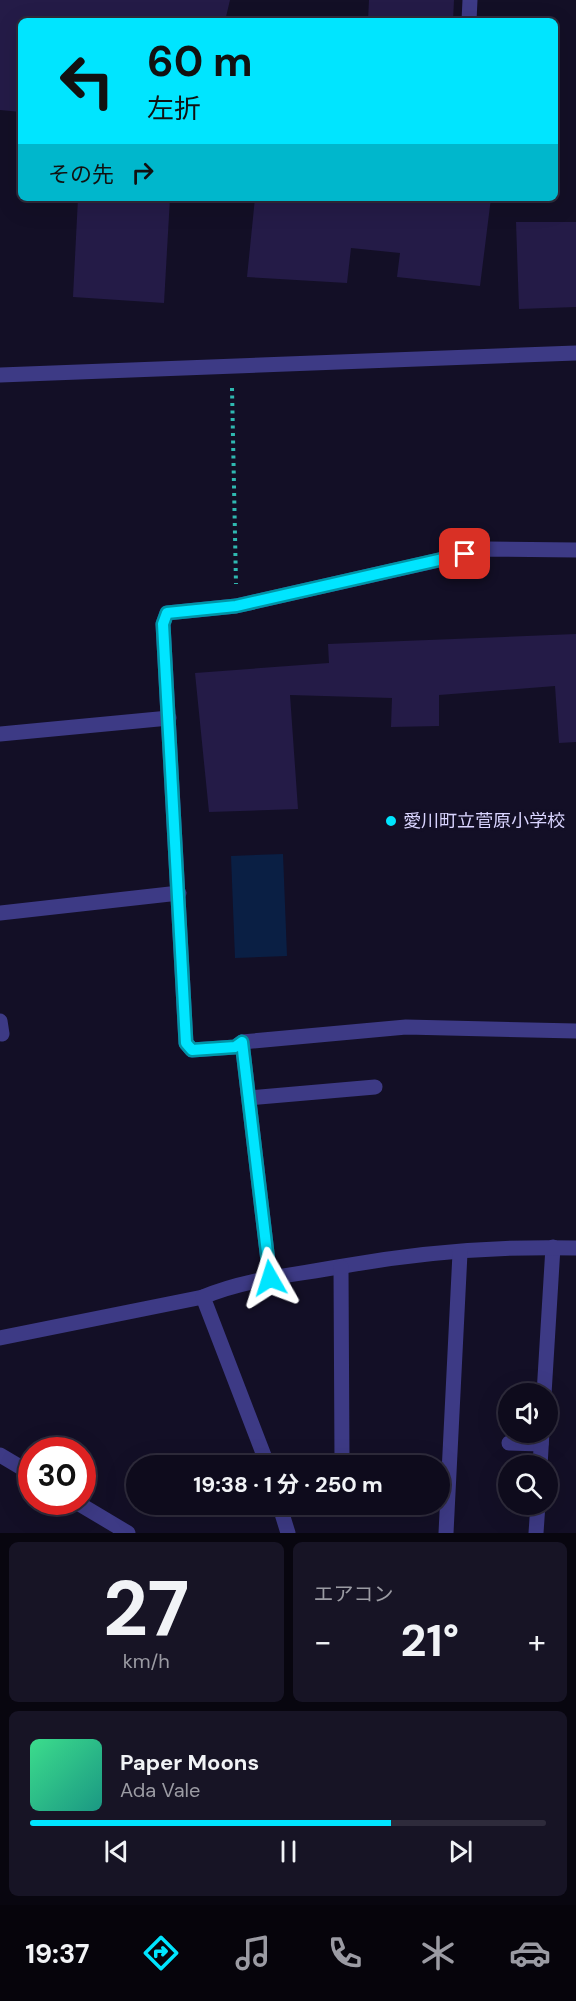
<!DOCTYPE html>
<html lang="ja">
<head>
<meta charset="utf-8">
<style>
  :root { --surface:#0e0b1c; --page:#171425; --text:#f1f3f6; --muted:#9b9ba3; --line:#2e2b3b; --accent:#00e5ff }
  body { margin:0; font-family:"DM Sans","Noto Sans JP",sans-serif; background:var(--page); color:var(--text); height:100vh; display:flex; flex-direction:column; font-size:22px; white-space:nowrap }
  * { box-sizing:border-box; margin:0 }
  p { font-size:20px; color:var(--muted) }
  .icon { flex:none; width:33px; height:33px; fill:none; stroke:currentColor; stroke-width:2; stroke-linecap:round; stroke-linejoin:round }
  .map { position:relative; height:1533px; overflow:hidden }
  .sheet { display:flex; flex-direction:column; gap:9px; padding:9px; background:#08060f; flex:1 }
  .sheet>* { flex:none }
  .guide { position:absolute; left:18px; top:18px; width:540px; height:183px; border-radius:9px; box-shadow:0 6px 24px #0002,0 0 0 2px var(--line); background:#00e5ff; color:#111; overflow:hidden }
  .buttons { position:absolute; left:498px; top:1383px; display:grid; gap:12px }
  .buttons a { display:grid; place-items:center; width:60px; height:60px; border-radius:50%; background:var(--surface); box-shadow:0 6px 24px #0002,0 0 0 2px var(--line); font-size:30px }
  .speed { position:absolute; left:18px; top:1437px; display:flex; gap:12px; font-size:30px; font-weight:700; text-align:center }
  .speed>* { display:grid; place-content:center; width:78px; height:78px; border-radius:50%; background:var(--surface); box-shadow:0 6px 24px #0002,0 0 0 2px var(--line); line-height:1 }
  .speed .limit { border:9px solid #d22; background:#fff; color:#111 }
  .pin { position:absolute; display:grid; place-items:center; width:51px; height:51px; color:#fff; margin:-26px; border-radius:12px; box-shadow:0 3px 9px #0006 }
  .me { position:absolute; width:66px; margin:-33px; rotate:354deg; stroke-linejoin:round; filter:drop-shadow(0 0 4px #0008) }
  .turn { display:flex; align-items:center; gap:21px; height:126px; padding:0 30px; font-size:27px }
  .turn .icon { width:78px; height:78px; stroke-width:2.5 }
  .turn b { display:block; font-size:42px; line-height:51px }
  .then { display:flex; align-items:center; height:57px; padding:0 30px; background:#0003; gap:12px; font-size:22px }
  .big { font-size:45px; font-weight:700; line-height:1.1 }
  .sheet .card { flex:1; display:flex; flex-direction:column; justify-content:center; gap:9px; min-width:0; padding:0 21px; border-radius:9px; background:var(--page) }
  .sheet .dial { align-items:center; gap:0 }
  .dial b { font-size:78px; line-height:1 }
  .song { display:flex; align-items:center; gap:18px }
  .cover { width:72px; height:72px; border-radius:9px; background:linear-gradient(135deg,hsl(150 70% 55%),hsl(170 70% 35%)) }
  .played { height:6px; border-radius:3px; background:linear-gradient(90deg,var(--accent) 70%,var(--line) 70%) }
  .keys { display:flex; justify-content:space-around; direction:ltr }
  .heat { display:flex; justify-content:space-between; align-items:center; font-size:33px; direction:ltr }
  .sheet .tiles { flex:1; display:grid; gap:9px; grid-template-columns:1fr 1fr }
  .card:last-child { grid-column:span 2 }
  .trip { position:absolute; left:126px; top:1455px; width:324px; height:60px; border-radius:30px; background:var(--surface); box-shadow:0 6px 24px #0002,0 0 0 2px var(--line); font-weight:700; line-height:60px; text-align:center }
  .menu { display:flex; height:96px; justify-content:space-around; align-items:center; background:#06040b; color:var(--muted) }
  .menu .icon { width:42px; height:42px }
  .menu .selected { color:var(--accent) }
  .menu b { font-size:27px; color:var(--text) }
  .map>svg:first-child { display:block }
  .water { fill:#0a1f44 }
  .building { fill:#241b47 }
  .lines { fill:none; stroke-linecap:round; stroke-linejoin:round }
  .path { stroke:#2fb8b0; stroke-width:4; stroke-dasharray:3 4.5; stroke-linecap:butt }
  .minor { stroke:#3d3a85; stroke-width:15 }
  .route-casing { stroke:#0095a6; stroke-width:15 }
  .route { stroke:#00e5ff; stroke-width:10 }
  .poi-dot { fill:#00e5ff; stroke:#130f26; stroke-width:2 }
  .labels { text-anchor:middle; stroke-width:6; stroke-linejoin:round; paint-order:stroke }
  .poi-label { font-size:18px; fill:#d9d4ff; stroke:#130f26; text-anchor:start }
</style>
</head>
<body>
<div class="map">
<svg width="576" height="1533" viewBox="0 0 576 1533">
  <rect width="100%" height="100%" fill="#130f26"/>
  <path class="water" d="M283 854 287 956 235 958 231 856Z"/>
  <g class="building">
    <path d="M0 0H230L225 21H21V112L0 110Z"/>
    <path d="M369 0H454L453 21H368Z"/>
    <path d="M78 198H170L164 303 73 297Z"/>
    <path d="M255 198H491L480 286 397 277 400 253 351 248 347 283 247 277Z"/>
    <path d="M516 222H576V307L519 309Z"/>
    <path d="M576 634V742L559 743 555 686 439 695V726L391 727 392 698 290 695 298 809 209 812 195 673 329 663 328 644Z"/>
  </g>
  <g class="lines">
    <path class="path" d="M232 388 236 584"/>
    <g class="minor">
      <path d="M469 21 470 0"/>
      <path d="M0 375 576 353"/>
      <path d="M0 734 169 718"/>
      <path d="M0 913 179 893"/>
      <path d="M0 1021 2 1034"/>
      <path d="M242 1042 406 1027 576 1031"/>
      <path d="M249 1098 375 1087"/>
      <path d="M270 1278 242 1042 235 1047 192 1050 186 1043 163 624 167 613 236 606 488 549 576 550"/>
      <path d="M0 1338 203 1297"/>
      <path d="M544 1394 553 1247"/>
      <path d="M509 1443 541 1444"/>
      <path d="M0 1455 32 1474"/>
      <path d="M268 1466 203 1297C245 1279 294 1275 338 1267 415 1253 498 1246 576 1248"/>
      <path d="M313 1466 342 1462 341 1267"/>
      <path d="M540 1466 542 1432"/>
      <path d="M76 1502 128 1533"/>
      <path d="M279 1504 288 1533"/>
      <path d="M446 1533 460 1253"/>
      <path d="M536 1533 538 1504"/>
    </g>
  </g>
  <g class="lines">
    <g class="route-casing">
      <path id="route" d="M270 1278 242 1042 235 1047 192 1050 186 1043 163 624 167 613 236 606 465 554"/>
    </g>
    <use href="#route" class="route"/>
  </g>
  <circle class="poi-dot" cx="391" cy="821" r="6"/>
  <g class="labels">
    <g class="poi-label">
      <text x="403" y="827">愛川町立菅原小学校</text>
    </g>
  </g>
</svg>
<div class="buttons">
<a><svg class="icon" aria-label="sound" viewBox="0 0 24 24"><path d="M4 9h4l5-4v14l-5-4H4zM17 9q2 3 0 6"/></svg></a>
<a><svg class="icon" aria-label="search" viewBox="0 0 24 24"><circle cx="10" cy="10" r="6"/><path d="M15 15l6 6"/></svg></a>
</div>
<div class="speed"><div class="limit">30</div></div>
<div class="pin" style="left:465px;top:554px;background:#d93025"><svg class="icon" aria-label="arrive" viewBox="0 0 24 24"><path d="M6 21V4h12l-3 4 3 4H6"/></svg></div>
<svg class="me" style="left:270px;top:1278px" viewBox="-20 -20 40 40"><path d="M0-17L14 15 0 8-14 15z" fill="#00e5ff" stroke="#fff" stroke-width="4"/></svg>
<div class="trip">19:38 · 1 分 · 250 m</div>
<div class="guide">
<div class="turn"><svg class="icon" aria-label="left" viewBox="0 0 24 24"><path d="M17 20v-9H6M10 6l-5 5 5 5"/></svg><div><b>60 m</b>左折</div></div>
<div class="then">その先<svg class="icon" aria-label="right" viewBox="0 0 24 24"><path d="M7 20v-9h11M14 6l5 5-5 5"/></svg></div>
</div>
</div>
<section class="sheet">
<div class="tiles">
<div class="card dial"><b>27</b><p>km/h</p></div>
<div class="card"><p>エアコン</p>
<div class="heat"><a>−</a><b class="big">21°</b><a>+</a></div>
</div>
<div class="card">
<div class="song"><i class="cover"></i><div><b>Paper Moons</b><p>Ada Vale</p></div></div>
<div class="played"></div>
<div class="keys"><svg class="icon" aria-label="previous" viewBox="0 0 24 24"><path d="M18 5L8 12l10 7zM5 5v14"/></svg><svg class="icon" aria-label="pause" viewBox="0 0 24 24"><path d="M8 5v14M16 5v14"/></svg><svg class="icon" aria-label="next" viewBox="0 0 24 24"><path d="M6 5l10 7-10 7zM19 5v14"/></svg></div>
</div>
</div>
</section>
<nav class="menu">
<b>19:37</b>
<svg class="icon selected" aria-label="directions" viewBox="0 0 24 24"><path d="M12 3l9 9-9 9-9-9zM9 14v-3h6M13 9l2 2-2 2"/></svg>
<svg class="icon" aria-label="music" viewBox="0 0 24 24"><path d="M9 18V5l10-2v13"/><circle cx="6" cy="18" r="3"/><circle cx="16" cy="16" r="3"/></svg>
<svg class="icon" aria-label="phone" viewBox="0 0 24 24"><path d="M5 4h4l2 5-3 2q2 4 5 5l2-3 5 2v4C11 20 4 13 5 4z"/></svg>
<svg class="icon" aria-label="climate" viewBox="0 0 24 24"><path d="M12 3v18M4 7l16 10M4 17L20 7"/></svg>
<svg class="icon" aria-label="car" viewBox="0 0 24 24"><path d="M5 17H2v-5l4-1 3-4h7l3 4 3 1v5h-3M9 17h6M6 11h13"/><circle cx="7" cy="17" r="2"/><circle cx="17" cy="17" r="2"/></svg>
</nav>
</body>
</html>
